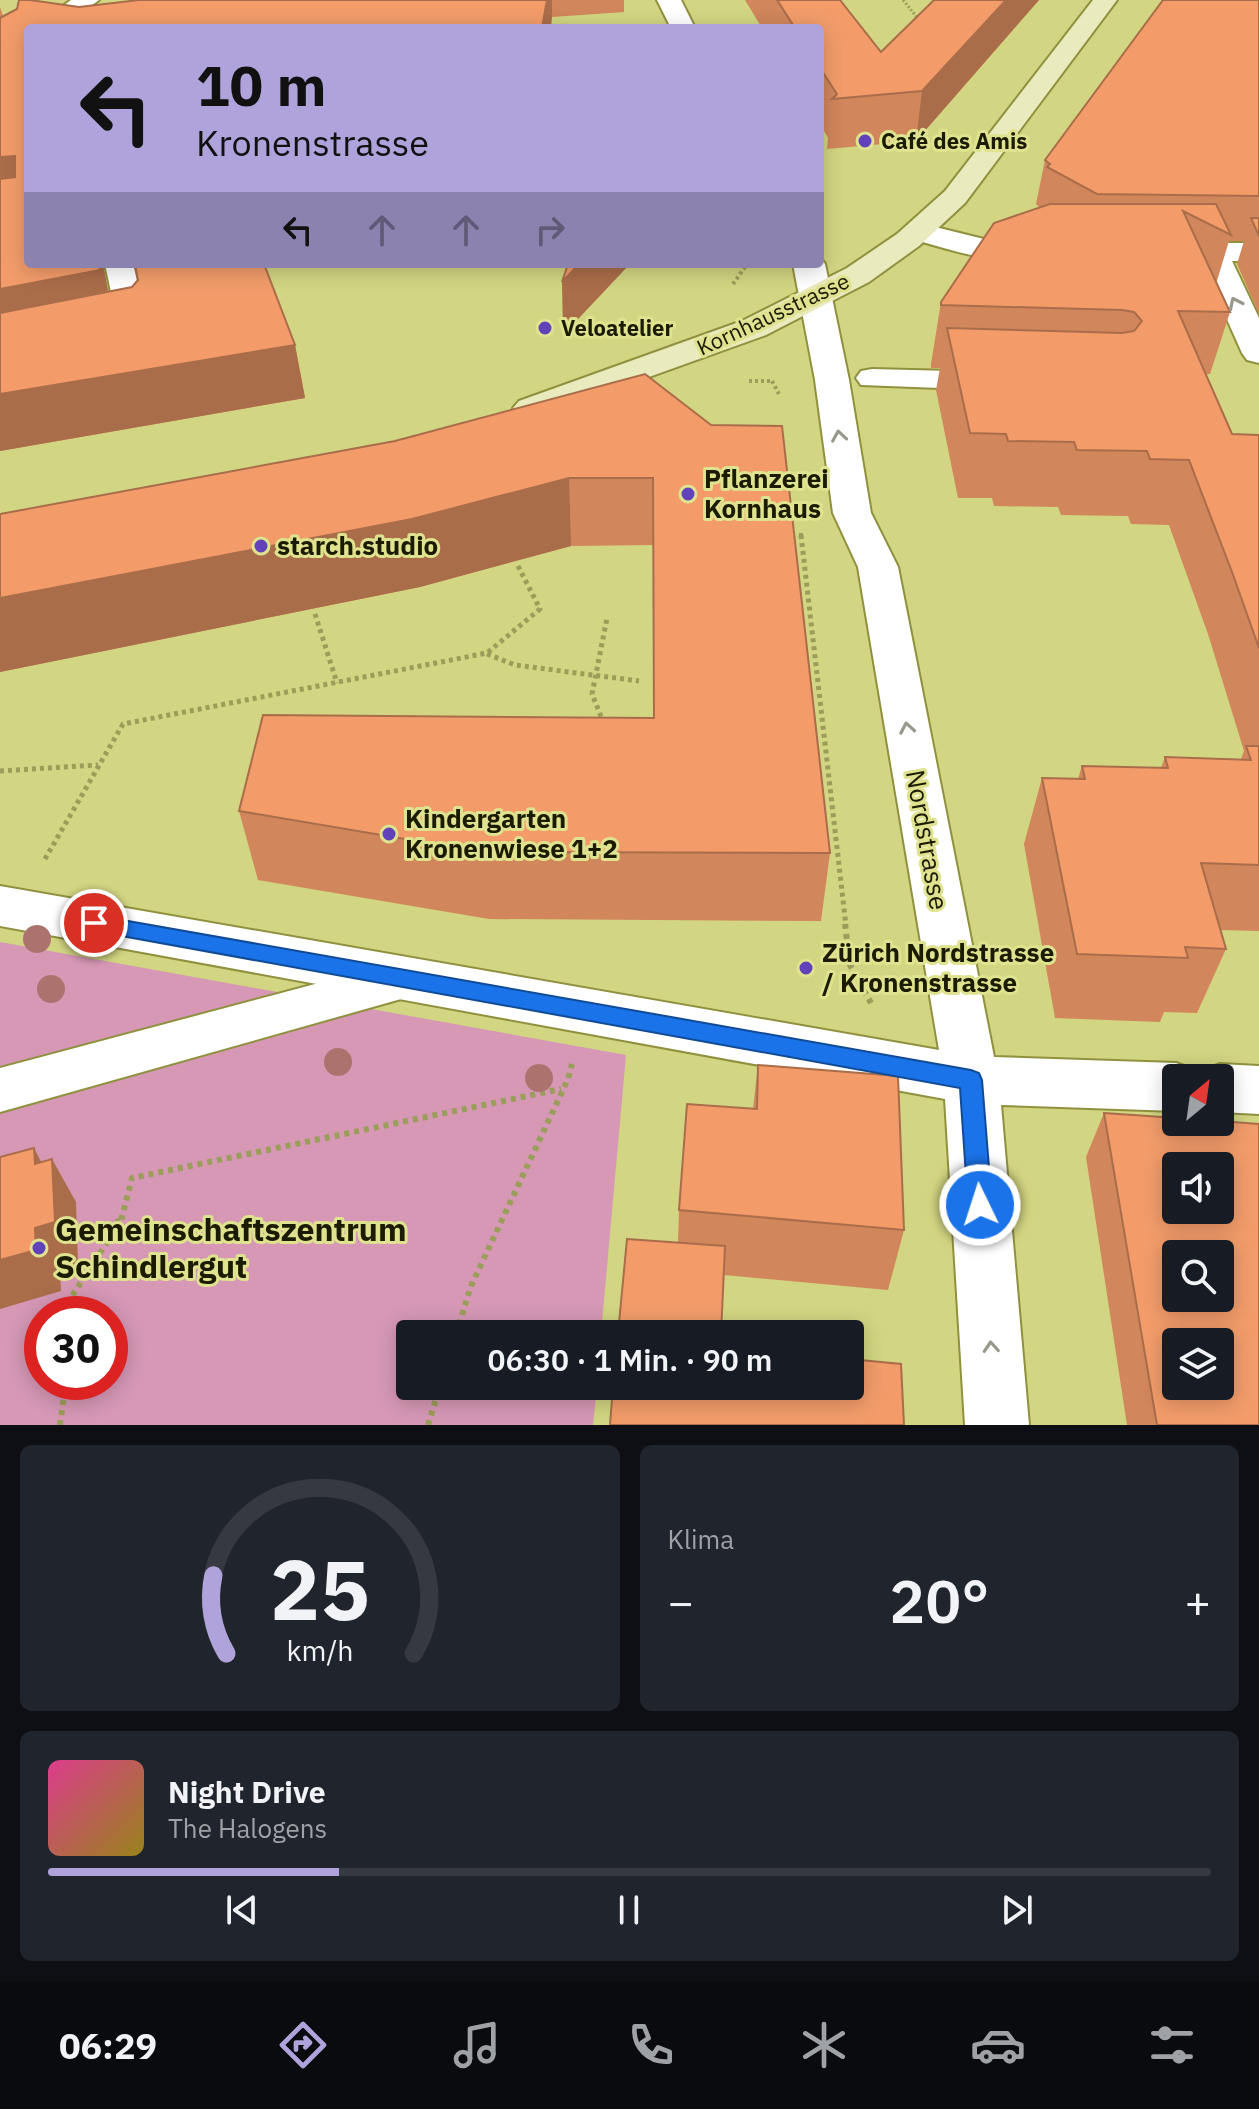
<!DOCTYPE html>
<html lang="de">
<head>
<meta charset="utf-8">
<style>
  :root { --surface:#171b24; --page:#20242c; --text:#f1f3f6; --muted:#9ea1a6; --line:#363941; --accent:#b0a3db }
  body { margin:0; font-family:"IBM Plex Sans",sans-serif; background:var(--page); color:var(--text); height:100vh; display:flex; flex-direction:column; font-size:30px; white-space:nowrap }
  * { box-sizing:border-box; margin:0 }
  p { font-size:26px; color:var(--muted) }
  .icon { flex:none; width:44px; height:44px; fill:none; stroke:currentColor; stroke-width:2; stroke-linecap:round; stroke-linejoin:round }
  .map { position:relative; height:1425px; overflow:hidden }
  .drawer { display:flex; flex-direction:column; gap:20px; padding:20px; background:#0d0f14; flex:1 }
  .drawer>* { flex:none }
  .top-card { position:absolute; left:24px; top:24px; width:800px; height:244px; border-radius:8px; box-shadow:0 4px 20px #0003; background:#b0a3db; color:#111; overflow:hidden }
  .needle { width:52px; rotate:29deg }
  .fabs { position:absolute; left:1162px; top:1064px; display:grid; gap:16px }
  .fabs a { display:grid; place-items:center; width:72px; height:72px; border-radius:8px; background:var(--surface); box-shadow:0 4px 20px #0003; font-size:40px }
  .speed { position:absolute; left:24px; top:1296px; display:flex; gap:16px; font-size:40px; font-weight:700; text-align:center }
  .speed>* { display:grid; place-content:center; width:104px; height:104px; border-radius:50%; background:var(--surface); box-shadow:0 4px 20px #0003; line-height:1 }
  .speed .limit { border:12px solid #d22; background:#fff; color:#111 }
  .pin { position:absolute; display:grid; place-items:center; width:68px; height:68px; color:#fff; margin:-34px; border:4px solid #fff; border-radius:50%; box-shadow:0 2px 8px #0007 }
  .me { position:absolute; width:88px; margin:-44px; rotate:356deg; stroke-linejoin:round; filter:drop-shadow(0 0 6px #0008) }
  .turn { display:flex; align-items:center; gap:28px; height:168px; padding:0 40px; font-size:36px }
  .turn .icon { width:104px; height:104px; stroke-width:2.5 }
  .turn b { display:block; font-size:56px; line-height:68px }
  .lanes { display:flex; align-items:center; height:76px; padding:0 40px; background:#0003; justify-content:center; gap:40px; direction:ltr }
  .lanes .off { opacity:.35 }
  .big { font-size:60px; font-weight:600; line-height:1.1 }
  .drawer .tile { flex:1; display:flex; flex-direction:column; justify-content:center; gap:12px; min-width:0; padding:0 28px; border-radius:12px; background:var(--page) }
  .drawer .dial { align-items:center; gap:0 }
  .dial svg { height:208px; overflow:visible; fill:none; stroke:var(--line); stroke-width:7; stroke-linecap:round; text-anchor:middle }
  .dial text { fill:var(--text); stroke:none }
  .song { display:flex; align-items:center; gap:24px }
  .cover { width:96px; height:96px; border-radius:12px; background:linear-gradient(135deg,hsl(330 70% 55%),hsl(50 70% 35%)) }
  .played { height:8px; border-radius:4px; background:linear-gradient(90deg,var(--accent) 25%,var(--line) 25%) }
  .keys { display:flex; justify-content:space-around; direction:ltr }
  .heat { display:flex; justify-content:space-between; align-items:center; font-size:44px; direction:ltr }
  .drawer .tiles { flex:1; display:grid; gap:20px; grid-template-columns:1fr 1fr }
  .tile:last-child { grid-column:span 2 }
  .trip { position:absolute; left:396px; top:1320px; width:468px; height:80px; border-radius:8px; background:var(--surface); box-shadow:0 4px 20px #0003; font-weight:600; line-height:80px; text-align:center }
  .menu { display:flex; height:128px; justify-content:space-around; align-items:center; background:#090b0e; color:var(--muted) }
  .menu .icon { width:56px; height:56px }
  .menu .selected { color:var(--accent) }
  .menu b { font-size:36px; color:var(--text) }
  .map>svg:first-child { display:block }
  .green { fill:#d698b5; fill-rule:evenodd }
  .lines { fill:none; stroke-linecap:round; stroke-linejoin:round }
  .lane-casing { stroke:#8f913e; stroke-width:4 }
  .street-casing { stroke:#8f913e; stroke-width:4 }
  .secondary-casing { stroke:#8f913e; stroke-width:4 }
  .path-far3 { stroke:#9b9d5a; stroke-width:3; stroke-dasharray:2 2; stroke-linecap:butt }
  .path-far2 { stroke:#9b9d5a; stroke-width:4; stroke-dasharray:3 3; stroke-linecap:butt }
  .path-far1 { stroke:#9b9d5a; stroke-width:5; stroke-dasharray:4 4; stroke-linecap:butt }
  .path { stroke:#9b9d5a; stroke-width:6; stroke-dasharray:5 5; stroke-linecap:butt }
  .lane { fill:#fff; fill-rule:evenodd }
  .street { fill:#fff; fill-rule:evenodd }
  .secondary { fill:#e9eabd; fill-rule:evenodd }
  .tree { fill:#ac736e }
  .wall { fill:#d1865b }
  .shaded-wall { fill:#aa6d4a }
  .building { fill:#f39c6a; stroke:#aa6d4a; stroke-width:2; fill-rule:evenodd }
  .oneway { stroke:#98988c }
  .route { fill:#1a73e8; stroke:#114b97; stroke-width:2 }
  .poi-dot { fill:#6142ba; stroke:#dfe28e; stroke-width:3 }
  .labels { text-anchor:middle; stroke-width:6; stroke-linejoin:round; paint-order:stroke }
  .far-poi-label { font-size:22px; font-weight:bold; fill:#1b1b00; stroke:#dfe28e; text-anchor:start }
  .far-street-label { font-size:22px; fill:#1b1b00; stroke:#dfe28e }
  .poi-label { font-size:26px; font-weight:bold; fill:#1b1b00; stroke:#dfe28e; text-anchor:start }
  .street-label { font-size:26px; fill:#1b1b00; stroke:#dfe28e }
  .near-poi-label { font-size:32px; font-weight:bold; fill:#1b1b00; stroke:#dfe28e; text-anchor:start }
</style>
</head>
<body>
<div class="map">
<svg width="1259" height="1425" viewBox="0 0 1259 1425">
  <rect width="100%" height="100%" fill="#d2d581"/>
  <path class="green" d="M0 942 626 1055 601 1334H410V1386H597L593 1425H0ZM42 1314H110V1382H42Z"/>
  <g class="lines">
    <g class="lane-casing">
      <g id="lane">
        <path d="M105 264H133L149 330 145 336 123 342 112 339 108 333 118 325Z"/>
        <path d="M872 369 992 372 1003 374 1008 381 1003 388 992 390 861 385 856 378 861 371Z"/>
        <path d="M409 959 426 964 432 978 426 992 0 1112V1068Z"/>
      </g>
    </g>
    <g class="street-casing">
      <g id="street">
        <path d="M71 0H99L61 28H33Z"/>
        <path d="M657 0H681L695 28H671Z"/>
        <path d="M919 223 996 242 1049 244 1053 251 1049 258C1003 269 953 250 908 238L904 232 908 226Z"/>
        <path d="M1167 243H1259V261H1232L1259 318V363L1247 360 1242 353 1201 261 1156 259 1152 252 1156 245Z"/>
        <path d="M820 257 825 264 849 380 871 513 898 567 994 1057 1176 1063 1195 1070 1198 1076 1201 1071 1220 1064 1259 1066V1114L1220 1112V1078H1176V1111L1001 1105 1029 1425H965L945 1099 0 926V886L939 1050 858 567 833 513 815 380 793 264H820Z"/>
      </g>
    </g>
    <g class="secondary-casing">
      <path id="secondary" d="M1093 0H1117L965 203 919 246 869 282 766 335 543 415 531 419 519 415 513 408 519 401 742 321 847 268 897 234 945 191Z"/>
    </g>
    <path class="path-far3" d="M903 0 920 21"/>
    <g class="path-far2">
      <path d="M733 284 747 264"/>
      <path d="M749 381H771"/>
      <path d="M772 381 779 394"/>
      <path d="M801 533V537"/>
    </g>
    <g class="path-far1">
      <path d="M801 535 846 926"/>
      <path d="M315 614 337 683"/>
      <path d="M487 654 515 665 639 681"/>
      <path d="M604 724 592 694 607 618"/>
      <path d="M0 771 98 765"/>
      <path d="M45 859 123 724 487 653 540 609 517 564"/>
    </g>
    <g class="path">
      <path d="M845 924 850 965 871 1003"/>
      <path d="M77 1233 120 1221"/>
      <path d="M68 1314V1302L121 1221 132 1178 561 1089"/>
      <path d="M456 1334 471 1286 568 1079 572 1064"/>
      <path d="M60 1425 66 1382"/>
      <path d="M428 1425 440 1386"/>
    </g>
    <use href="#lane" class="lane"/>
    <use href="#street" class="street"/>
    <use href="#secondary" class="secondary"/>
  </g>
  <g class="tree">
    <circle cx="37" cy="939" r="14"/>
    <circle cx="51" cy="989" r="14"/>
    <circle cx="338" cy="1062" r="14"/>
    <circle cx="539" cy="1078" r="14"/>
  </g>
  <g class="wall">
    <path d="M139 0H624V12L552 17 28 28V264H103L108 292 295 345 305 398 0 451V7L3 16Z"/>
    <path d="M745 0H840L881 52 934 0H1039L916 141 827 149 828 138 820 124V28H762Z"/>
    <path d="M1259 0V314L1237 264 1244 241H1229L1216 284 1230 312 1210 374H1206L1232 434 1259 435V931L1221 930 1226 949 1197 1013 1164 1012 1160 1022 1055 1018 1024 844 1042 778 1078 779 1082 766 1161 768 1165 757 1241 759 1244 751 1209 637 1169 525 1131 524 1128 516 1061 515 1058 507 994 506 992 498H958L936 390 940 368H931V364L941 302 1039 207 1036 204 1045 160Z"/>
    <path d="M645 374 830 853 821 921 489 919 258 880 239 811 653 718V545L571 546 420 587 0 672V514L395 441Z"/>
    <path d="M758 1065 904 1230 888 1290 724 1275 678 1243 679 1210 753 1109Z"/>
    <path d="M1104 1113 1259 1425H1127L1086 1157Z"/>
  </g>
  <g class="shaded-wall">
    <path d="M547 0H552V17L551 28H542Z"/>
    <path d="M1006 0H1039L916 141 922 91Z"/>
    <path d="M15 156 28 198 0 209V157Z"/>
    <path d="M99 264H103L114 322 0 345V289Z"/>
    <path d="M579 264H630L563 335 562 282Z"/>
    <path d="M295 345 305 398 0 451V394Z"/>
    <path d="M569 478 571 546 420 587 0 672V598Z"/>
    <path d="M34 1148 53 1185 52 1159 76 1202 78 1264 60 1269 61 1291 0 1309V1260Z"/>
  </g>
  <g class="building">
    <path d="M19 0H30L79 7 139 0H547L542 28H28V264H99L100 270 0 289V179L15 177V156L0 157V18L17 9Z"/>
    <path d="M777 0H840L881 52 934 0H1006L922 91 832 99 837 94 820 68V28H795Z"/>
    <path d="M1163 0H1259V196L1097 194 1047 167 1050 164 1045 160Z"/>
    <path d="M1050 204H1216L1231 235 1183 211 1230 312 1178 311 1232 434 1259 435V648L1232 572 1189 460 1150 459 1147 451 1077 450 1074 442 1008 441 1006 434 970 433 947 328 1122 333 1134 331 1142 321 1134 312 1122 310 941 305V302L994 223Z"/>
    <path d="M1251 218H1259V236Z"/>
    <path d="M135 264H264L295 345 0 394V313L132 287 138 280Z"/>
    <path d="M568 264H579L562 282Z"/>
    <path d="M645 374 711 425 782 426 830 853 482 852 239 811 263 715 654 718 653 478H569L412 519 0 598V514L395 441Z"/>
    <path d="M1246 746H1259V865L1201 863 1226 949 1185 947 1188 958 1077 954 1042 778 1085 779 1082 766 1168 768 1165 757 1251 760Z"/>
    <path d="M758 1065 898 1076 904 1230 679 1210 687 1104 757 1109Z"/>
    <path d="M1104 1113 1176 1118V1122H1220V1121L1259 1124V1425H1157ZM1176 1166H1220V1210H1176ZM1176 1254H1220V1298H1176ZM1176 1342H1220V1386H1176Z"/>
    <path d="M34 1148 35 1164 52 1159 55 1222 35 1228 36 1250 0 1260V1157Z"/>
    <path d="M627 1239 725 1246 721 1334H618Z"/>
    <path d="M850 1359 901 1364 904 1425H610L613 1386H850Z"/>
  </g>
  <defs><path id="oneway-chevron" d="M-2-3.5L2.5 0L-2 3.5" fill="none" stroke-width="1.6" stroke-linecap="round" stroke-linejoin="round" transform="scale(2)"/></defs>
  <g class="oneway">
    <use href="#oneway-chevron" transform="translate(1235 303) rotate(-116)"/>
    <use href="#oneway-chevron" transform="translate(839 436) rotate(-99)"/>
    <use href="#oneway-chevron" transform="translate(907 728) rotate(-100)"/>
    <use href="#oneway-chevron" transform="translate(991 1347) rotate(-94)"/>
  </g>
  <path class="route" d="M94 915 971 1070 979 1073 982 1080 992 1205 989 1213 980 1217 972 1213 968 1205 960 1088 94 931 87 929 84 923 87 917Z"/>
  <g class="poi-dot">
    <circle cx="865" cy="141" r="8"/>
    <circle cx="545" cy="328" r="8"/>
    <circle cx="688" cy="494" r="8"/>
    <circle cx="261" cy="546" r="8"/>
    <circle cx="389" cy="834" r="8"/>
    <circle cx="806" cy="968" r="8"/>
    <circle cx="39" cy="1248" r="8"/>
  </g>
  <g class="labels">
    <g class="far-poi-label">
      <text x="881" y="149">Café des Amis</text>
      <text x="561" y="336">Veloatelier</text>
    </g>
    <g class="far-street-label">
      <text transform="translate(773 314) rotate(-25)" y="8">Kornhausstrasse</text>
    </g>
    <g class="poi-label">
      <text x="704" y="488">Pflanzerei<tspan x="704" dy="30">Kornhaus</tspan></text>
      <text x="277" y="555">starch.studio</text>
      <text x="405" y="828">Kindergarten<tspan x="405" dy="30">Kronenwiese 1+2</tspan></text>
      <text x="822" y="962">Zürich Nordstrasse<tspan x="822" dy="30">/ Kronenstrasse</tspan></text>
    </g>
    <g class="street-label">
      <text transform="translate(927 840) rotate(80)" y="9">Nordstrasse</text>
    </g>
    <g class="near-poi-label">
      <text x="55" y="1241">Gemeinschaftszentrum<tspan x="55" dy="37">Schindlergut</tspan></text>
    </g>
  </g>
</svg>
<div class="fabs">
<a><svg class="needle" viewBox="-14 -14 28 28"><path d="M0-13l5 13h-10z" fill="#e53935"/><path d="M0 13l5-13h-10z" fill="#9ea1a6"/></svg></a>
<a><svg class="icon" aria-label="sound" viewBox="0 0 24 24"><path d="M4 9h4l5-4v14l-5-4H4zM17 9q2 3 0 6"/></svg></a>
<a><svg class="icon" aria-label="search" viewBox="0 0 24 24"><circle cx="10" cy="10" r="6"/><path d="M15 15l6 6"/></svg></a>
<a><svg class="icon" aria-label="layers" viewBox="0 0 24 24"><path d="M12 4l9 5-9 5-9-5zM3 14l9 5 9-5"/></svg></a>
</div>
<div class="speed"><div class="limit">30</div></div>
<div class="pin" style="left:94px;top:923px;background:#d93025"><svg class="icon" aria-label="arrive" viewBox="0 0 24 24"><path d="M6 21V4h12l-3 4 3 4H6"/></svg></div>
<svg class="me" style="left:980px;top:1205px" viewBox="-20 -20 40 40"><circle r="17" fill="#1a73e8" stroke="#fff" stroke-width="3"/><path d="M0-11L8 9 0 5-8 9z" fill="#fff"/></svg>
<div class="trip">06:30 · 1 Min. · 90 m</div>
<div class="top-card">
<div class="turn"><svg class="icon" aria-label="left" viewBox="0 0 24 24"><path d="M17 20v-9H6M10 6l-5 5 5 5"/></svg><div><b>10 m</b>Kronenstrasse</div></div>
<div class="lanes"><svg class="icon" aria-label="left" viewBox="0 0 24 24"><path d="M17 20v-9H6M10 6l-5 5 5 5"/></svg><svg class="icon off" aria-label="ahead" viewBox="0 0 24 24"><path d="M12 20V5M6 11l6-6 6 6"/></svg><svg class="icon off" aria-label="ahead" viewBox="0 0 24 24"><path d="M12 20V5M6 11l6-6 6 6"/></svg><svg class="icon off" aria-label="right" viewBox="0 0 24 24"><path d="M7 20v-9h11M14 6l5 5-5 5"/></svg></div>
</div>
</div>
<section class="drawer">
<div class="tiles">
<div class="tile dial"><svg viewBox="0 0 100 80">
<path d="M14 69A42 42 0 1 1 86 69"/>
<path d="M14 69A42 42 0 0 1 9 39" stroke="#b0a3db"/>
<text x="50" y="56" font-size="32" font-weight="700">25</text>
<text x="50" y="72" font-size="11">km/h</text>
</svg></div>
<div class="tile"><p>Klima</p>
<div class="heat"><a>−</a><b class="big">20°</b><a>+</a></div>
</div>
<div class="tile">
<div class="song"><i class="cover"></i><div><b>Night Drive</b><p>The Halogens</p></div></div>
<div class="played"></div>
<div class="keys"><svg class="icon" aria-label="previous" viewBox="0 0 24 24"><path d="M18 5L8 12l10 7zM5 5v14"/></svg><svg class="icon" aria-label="pause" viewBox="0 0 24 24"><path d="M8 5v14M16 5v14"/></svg><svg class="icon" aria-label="next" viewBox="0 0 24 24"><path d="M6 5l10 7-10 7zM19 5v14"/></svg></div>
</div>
</div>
</section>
<nav class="menu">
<b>06:29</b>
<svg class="icon selected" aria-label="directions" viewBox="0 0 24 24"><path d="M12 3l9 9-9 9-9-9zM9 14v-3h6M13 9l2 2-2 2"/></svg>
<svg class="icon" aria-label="music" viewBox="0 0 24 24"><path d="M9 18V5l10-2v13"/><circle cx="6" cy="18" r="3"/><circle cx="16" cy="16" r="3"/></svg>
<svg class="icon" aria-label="phone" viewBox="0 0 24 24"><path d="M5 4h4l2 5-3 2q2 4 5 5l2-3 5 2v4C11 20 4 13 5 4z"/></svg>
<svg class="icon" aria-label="climate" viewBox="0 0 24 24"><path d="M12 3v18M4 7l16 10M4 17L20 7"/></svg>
<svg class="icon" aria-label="car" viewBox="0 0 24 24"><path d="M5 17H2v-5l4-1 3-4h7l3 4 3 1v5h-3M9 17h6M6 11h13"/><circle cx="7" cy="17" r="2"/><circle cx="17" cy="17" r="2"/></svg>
<svg class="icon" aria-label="filters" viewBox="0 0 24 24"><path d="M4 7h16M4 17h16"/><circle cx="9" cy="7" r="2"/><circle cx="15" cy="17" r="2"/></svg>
</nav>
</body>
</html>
